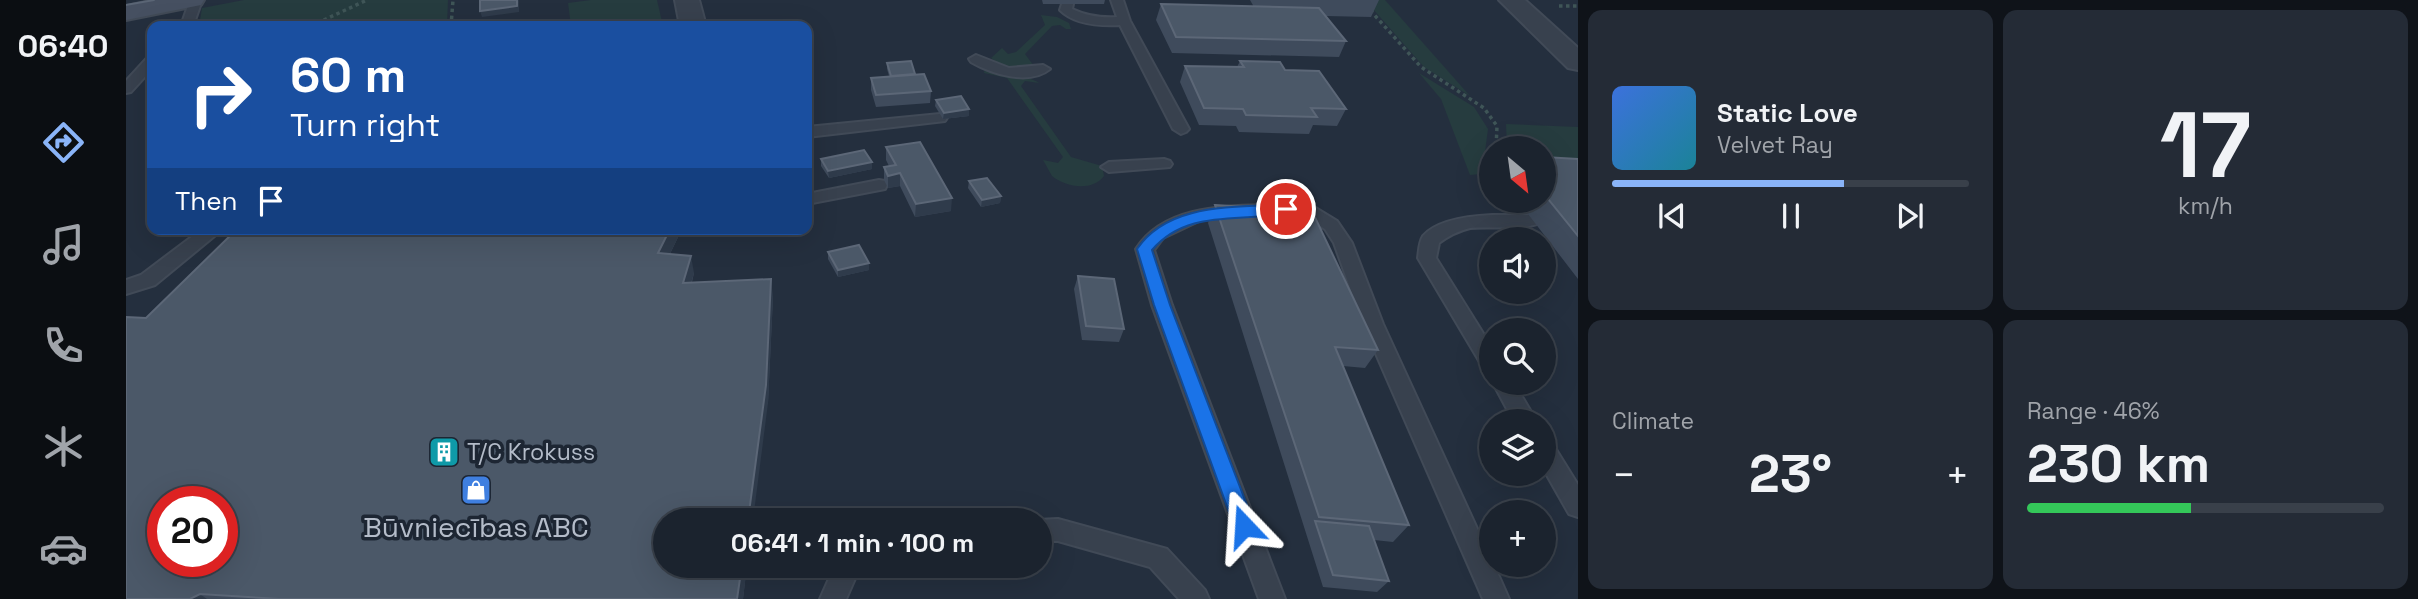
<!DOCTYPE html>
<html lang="en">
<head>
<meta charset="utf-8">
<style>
  :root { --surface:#1b232e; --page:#242b36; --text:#f1f3f6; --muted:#a0a4aa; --line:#39404a; --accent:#8ab4f8 }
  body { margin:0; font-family:"Space Grotesk",sans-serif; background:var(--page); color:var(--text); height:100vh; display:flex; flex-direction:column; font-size:26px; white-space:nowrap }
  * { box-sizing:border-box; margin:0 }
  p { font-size:23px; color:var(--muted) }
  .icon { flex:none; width:38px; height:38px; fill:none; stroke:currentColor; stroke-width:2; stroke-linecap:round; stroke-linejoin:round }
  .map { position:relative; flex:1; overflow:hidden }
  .drawer { display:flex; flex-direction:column; gap:10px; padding:10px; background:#0f1319; width:840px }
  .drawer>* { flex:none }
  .top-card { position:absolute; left:21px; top:21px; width:665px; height:214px; border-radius:14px; box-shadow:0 7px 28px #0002,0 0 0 2px var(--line); background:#1a4fa0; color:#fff; overflow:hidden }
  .needle { width:46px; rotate:151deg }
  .tools { position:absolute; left:1353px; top:136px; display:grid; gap:14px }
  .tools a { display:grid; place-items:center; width:77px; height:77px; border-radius:50%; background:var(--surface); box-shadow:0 7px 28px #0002,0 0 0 2px var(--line); font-size:35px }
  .speed { position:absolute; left:21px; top:486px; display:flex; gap:14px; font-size:35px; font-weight:700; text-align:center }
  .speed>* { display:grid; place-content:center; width:91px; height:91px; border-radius:50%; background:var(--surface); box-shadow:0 7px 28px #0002,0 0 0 2px var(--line); line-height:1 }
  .speed .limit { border:10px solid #d22; background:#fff; color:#111 }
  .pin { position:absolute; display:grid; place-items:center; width:60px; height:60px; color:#fff; margin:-30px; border:4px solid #fff; border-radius:50%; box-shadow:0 2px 7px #0007 }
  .me { position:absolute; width:77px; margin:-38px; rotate:340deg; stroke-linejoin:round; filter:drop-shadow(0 0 5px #0008) }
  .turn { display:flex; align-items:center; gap:24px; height:147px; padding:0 28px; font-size:32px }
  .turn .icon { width:91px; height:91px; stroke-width:2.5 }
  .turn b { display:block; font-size:49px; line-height:60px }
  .then { display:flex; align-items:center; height:66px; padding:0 28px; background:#0003; gap:14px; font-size:26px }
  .big { font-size:52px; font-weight:700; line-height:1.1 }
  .drawer .card { flex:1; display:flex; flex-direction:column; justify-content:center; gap:10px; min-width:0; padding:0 24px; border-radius:14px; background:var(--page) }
  .drawer .dial { align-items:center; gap:0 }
  .dial b { font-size:91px; line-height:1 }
  .song { display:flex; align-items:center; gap:21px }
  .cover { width:84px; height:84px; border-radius:10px; background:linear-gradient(135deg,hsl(220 70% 55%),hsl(190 70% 35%)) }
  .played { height:7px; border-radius:4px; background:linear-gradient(90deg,var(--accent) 65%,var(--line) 65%) }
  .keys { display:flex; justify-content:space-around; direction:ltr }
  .heat { display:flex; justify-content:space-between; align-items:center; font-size:38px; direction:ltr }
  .charge { height:10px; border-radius:5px; background:linear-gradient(90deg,#34c759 46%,var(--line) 0) }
  .drawer .tiles { flex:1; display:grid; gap:10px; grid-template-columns:repeat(2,1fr) }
  .trip { position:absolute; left:527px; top:508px; width:399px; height:70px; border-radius:35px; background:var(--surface); box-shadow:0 7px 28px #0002,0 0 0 2px var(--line); font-weight:700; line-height:70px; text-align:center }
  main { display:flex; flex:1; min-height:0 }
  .dock { display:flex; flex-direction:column; width:126px; justify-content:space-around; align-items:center; background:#0b0e12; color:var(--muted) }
  .dock .icon { width:49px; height:49px }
  .dock .on { color:var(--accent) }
  .dock b { font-size:32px; color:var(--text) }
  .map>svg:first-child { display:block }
  .green { fill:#263c3f }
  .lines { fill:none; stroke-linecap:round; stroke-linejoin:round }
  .lane-casing { stroke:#414a57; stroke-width:4 }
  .street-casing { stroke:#414a57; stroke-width:4 }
  .secondary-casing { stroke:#414a57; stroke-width:4 }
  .path { stroke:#3f5557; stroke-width:3.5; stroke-dasharray:3.5 3.5; stroke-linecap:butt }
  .lane { fill:#38414e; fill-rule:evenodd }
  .street { fill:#38414e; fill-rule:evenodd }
  .secondary { fill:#465061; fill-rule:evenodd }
  .tram { stroke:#5a6575; stroke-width:2 }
  .wall { fill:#3f4b5c }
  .shaded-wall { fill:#2f3b4b }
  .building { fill:#4b5868; stroke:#5c6777; stroke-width:2; fill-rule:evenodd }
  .route { fill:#1a73e8; stroke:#114b97; stroke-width:2 }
  .labels { text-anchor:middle; stroke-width:7; stroke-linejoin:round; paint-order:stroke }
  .poi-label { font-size:23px; fill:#b4bcc9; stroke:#1d2633; text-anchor:start }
  .near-poi-label { font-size:28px; fill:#b4bcc9; stroke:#1d2633 }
</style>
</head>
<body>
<main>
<nav class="dock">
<b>06:40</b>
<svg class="icon on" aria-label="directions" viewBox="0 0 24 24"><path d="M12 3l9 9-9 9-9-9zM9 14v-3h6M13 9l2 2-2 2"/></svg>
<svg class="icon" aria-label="music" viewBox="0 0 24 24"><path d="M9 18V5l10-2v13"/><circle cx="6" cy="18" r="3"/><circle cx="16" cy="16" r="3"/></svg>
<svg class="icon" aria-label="phone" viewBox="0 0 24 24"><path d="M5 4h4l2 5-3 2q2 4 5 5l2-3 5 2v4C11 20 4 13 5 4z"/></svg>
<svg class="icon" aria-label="climate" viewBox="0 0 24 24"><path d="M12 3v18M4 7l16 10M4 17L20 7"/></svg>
<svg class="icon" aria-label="car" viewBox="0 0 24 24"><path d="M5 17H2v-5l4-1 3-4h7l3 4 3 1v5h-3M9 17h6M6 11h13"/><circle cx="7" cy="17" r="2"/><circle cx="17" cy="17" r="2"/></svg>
</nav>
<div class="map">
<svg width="1452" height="599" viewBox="0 0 1452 599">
  <rect width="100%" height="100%" fill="#242f3e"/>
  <g class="green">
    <path d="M118 0H322L321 26H73L76 8Z"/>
    <path d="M465 0H531L537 26H445L442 3Z"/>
    <path d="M1239 0H1259L1344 96 1298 67Z"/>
    <path d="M915 15 931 17 943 23 945 29H940L934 25 926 26 899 54 908 66C892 72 878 69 865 58L876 48 882 54 890 52 919 25Z"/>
    <path d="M859 68C873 74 905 76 913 83L899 81 895 86 945 157 976 166 978 176C966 192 939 187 926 176L917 160 932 163 937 157 881 78 858 73Z"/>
    <path d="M1293 73 1348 107 1362 129 1356 174 1344 175 1315 99Z"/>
    <path d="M1380 124 1452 127V180L1418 178V149H1381Z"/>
  </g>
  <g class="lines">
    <g class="lane-casing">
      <g id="lane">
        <path d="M64 0H76L67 26H55Z"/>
        <path d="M941 0 947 4 946 9C961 16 974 18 991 17L985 0H997L1004 21 1063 129 1060 132 1055 134 1047 129 994 25C974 26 949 25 934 10L937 1Z"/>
        <path d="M850 55 883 68 917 65 924 69C903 86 866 74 845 62L843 59Z"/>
        <path d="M26 57V69L5 92 0 93V81L21 58Z"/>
        <path d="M814 114 819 115 821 118 819 121 681 137V127Z"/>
        <path d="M1038 159 1044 161 1046 164 1044 167 983 172 975 167 983 162Z"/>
        <path d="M753 180 759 181 761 185 759 189 681 204V194Z"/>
        <path d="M1160 204 1188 207 1211 221 1226 243 1257 324 1365 559V565H1368L1383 599H1357L1237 324 1208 243 1199 229 1178 216 1160 214 1075 220 1037 238 1028 250 1046 305 1159 599H1133L1026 305 1010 249C1041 201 1110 207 1160 204Z"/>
        <path d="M1366 215H1407L1416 221C1407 231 1360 226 1344 228 1332 231 1322 236 1313 243L1310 258 1365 346V371L1358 369 1292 258C1293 251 1293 242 1297 236 1312 219 1345 216 1366 215Z"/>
        <path d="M76 229H97L29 285 0 294V280L15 275Z"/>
        <path d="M1367 383H1388L1411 422H1388Z"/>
        <path d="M1418 440 1426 443 1452 485V517L1443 514 1418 470Z"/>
        <path d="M932 519 1041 549 1079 590 1083 599H1053L1024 567 932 541H914V520H911Z"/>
        <path d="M709 565H735L720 599H694Z"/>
      </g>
    </g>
    <g class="street-casing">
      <g id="street">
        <path d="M549 0H573L580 26H554Z"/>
        <path d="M1373 0H1399L1452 48V70L1442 68Z"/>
      </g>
    </g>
    <g class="secondary-casing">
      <path id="secondary" d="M29 0H78L75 5 0 20V6Z"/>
    </g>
    <g class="path">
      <path d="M1235 0 1295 67 1358 108 1371 126 1370 149"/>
      <path d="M1433 6H1452"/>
      <path d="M185 26 241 0"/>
      <path d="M325 26 327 0"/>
    </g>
    <use href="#lane" class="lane"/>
    <use href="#street" class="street"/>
    <use href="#secondary" class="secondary"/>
    <path class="tram" d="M0 5 28 0"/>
  </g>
  <g class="wall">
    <path d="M916 0H979L978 4H917Z"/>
    <path d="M1115 0H1253L1245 17 1200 16 1220 41 1213 57 1046 53 1030 20 1035 4 1128 7 1124 0Z"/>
    <path d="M1114 61 1159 70 1220 109 1211 126 1187 125 1183 134 1113 132 1110 126 1073 125 1054 82 1059 66 1111 67Z"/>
    <path d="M761 63 789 74 805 91 804 103 750 107 745 90V78L763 76 761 69Z"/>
    <path d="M810 100 843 116 817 119 809 106Z"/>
    <path d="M760 147 825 211 789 217 774 186 762 188 758 180V167L763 166 760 160Z"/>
    <path d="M1418 157 1452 159V279L1392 201H1418Z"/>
    <path d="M695 159 746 169 703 178 695 166Z"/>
    <path d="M843 181 875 196 874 203 855 207 842 188Z"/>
    <path d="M1089 205 1252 350 1239 368 1217 366 1283 525 1267 542 1248 540 1263 581 1251 592 1197 587 1082 223Z"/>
    <path d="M111 229H556L544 254 568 273 566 282 647 297 642 403 539 565H621L617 599H0L20 318Z"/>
    <path d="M702 252 743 263V270L712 277 702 259Z"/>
    <path d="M952 276 998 329 993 342 956 340 948 289Z"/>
  </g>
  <g class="shaded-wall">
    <path d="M393 0V12L356 17 354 11Z"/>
    <path d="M843 109V116L817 119 818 113Z"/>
    <path d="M746 162V169L703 178 702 171Z"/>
    <path d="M774 173V186L762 188V176Z"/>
    <path d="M875 196 874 203 855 207 856 200Z"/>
    <path d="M826 198 825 211 789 217 790 204Z"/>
    <path d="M544 229H556L536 270 532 253Z"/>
    <path d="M565 256 568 273 560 300 557 283Z"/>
    <path d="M743 263V270L712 277V270Z"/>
    <path d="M645 279 647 297 642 403 627 520H622Z"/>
    <path d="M616 565H621L617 599H611Z"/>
    <path d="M74 594 81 599H64Z"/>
  </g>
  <g class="building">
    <path d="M354 0H391V6L354 11Z"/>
    <path d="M1035 4 1193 8 1220 41 1050 37Z"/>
    <path d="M785 61 789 74 765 76 761 63Z"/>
    <path d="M1114 61 1154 62 1159 70 1193 71 1220 109 1185 108 1191 117 1120 115 1117 109 1078 108 1059 66 1118 67Z"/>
    <path d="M798 74 805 91 750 95 745 78Z"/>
    <path d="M835 96 843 109 818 113 810 100Z"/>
    <path d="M794 142 826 198 790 204 774 173 762 176 758 167 770 165 760 147Z"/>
    <path d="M738 150 746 162 702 171 695 159Z"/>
    <path d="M1418 157 1452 159V236L1418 194Z"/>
    <path d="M861 178 875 196 856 200 843 181Z"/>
    <path d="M1089 205 1186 211 1252 350 1209 347 1283 525 1193 517Z"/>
    <path d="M111 229H544L532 253 565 256 557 283 645 279 640 385 622 520H539V565H616L611 599H153L74 594 64 599H0V317L20 318ZM37 502H96V562H37Z"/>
    <path d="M733 245 743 263 712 270 702 252Z"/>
    <path d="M952 276 988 279 998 329 960 326Z"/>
    <path d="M1189 521 1243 526 1263 581 1207 575Z"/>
  </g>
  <path class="route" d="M1160 204 1165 205V212C1117 224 1063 207 1026 250L1044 305 1129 526 1126 532 1118 535 1111 532 1108 526 1028 305 1011 249C1043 202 1110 208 1160 204Z"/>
  <defs>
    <g id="building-square" transform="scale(1.575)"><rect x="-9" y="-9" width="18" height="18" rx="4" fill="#0f9aa8" stroke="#1d2633"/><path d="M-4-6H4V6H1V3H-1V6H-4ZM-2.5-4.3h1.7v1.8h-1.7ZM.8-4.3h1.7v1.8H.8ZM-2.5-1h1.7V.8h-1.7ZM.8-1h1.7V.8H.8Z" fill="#fff"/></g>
    <g id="shop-square" transform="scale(1.575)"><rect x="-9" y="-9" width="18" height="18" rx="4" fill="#3f7fe0" stroke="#1d2633"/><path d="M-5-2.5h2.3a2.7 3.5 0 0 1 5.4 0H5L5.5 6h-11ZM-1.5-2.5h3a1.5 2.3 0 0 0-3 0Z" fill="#fff"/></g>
  </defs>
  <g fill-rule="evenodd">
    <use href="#building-square" x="318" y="452"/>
    <use href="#shop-square" x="350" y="490"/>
  </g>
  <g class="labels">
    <g class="poi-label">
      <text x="341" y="460">T/C Krokuss</text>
    </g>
    <g class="near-poi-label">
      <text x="350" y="537">Būvniecības ABC</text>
    </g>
  </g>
</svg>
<div class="tools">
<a><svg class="needle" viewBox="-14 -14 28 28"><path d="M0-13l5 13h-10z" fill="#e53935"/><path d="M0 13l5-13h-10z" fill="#a0a4aa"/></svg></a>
<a><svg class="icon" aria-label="sound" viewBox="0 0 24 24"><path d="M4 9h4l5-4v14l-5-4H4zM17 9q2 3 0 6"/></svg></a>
<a><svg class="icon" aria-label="search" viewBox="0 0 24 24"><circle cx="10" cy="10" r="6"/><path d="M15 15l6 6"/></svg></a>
<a><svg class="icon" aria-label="layers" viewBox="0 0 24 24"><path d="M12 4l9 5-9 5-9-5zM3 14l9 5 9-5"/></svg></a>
<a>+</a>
</div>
<div class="speed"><div class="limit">20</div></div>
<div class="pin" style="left:1160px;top:209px;background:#d93025"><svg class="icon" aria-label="arrive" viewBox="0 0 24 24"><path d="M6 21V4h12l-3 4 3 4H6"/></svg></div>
<svg class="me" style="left:1118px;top:526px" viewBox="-20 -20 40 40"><path d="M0-17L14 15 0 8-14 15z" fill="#1a73e8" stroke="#fff" stroke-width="4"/></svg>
<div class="trip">06:41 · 1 min · 100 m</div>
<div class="top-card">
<div class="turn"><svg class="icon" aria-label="right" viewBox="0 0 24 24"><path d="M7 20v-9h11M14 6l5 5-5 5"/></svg><div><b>60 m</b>Turn right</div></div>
<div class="then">Then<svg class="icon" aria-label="arrive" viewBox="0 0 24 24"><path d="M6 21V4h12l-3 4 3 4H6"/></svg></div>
</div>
</div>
<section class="drawer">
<div class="tiles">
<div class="card">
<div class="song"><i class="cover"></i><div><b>Static Love</b><p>Velvet Ray</p></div></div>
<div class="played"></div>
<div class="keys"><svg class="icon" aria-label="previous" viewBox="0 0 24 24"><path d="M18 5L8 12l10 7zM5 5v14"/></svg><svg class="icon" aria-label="pause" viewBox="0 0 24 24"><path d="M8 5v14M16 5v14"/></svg><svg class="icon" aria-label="next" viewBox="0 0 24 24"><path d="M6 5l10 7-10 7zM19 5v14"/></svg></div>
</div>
<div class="card dial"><b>17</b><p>km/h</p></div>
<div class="card"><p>Climate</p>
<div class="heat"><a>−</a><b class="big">23°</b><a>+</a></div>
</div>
<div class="card"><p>Range · 46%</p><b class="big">230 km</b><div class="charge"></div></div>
</div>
</section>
</main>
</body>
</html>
